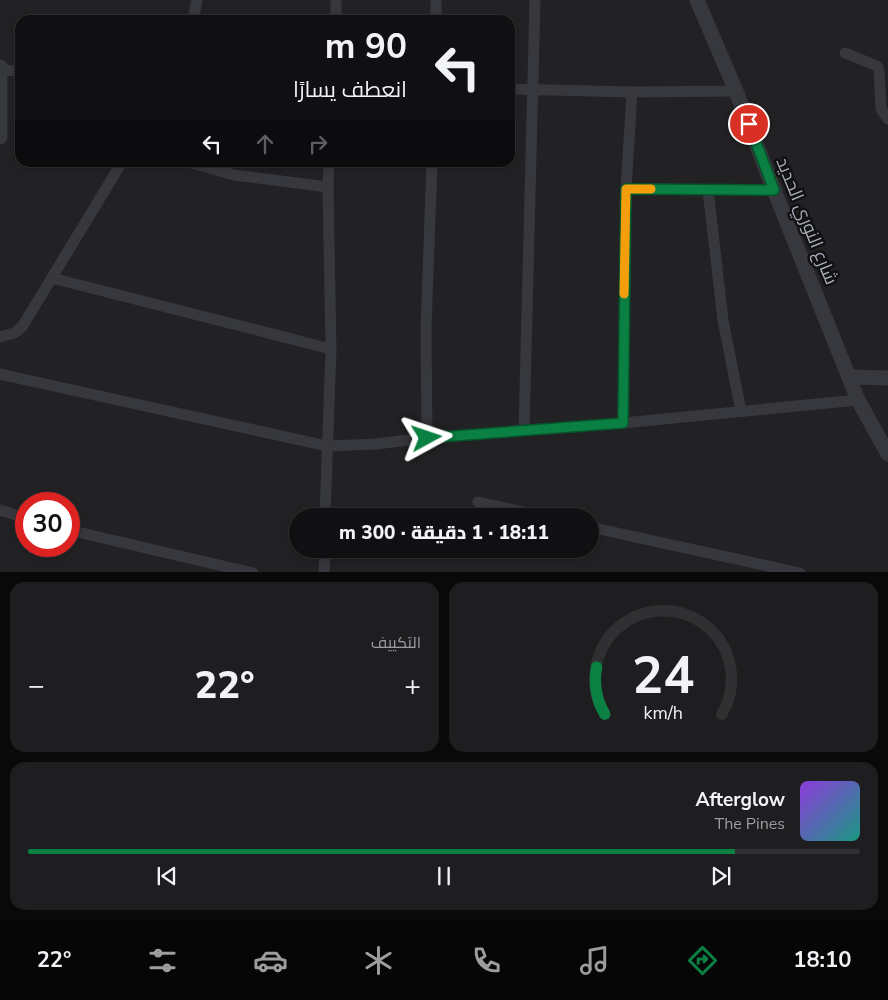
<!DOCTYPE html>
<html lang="ar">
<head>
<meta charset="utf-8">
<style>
  :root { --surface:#101012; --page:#1e1e20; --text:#f1f3f6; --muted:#9c9d9f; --line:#303032; --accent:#0b8043 }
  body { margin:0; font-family:"Nunito Sans",Cairo,sans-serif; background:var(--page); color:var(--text); direction:rtl; height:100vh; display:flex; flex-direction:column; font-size:19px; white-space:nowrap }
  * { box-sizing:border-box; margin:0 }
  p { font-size:16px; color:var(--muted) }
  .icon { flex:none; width:28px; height:28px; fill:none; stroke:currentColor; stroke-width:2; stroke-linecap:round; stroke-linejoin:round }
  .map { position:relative; height:572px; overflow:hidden; direction:ltr }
  .side { display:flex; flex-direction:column; gap:10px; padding:10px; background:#09090a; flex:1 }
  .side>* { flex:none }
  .guide { position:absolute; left:15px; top:15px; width:500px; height:152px; border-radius:15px; box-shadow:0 2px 8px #0003,0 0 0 1px var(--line); direction:rtl; background:#101012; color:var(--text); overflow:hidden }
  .speed { position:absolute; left:15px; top:492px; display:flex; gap:10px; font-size:25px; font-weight:700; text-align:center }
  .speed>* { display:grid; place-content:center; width:65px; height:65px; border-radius:50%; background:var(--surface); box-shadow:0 2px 8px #0003,0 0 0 1px var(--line); line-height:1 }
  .speed .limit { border:8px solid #d22; background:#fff; color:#111 }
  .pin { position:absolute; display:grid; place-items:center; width:42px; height:42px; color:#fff; margin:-21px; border:2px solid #fff; border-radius:50%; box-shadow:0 1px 5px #0007 }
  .me { position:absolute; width:55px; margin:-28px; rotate:85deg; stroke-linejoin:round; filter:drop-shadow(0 0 4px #0008) }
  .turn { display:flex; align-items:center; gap:18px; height:105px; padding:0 25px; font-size:22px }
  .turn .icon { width:65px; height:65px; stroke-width:2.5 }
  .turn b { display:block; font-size:35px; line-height:42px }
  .lanes { display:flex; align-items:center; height:48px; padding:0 25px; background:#0003; justify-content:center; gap:25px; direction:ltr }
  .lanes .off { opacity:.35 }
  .big { font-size:38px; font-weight:800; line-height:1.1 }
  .side .tile { flex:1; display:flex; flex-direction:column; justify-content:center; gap:8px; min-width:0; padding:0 18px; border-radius:15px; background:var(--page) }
  .side .dial { align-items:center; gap:0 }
  .dial svg { height:130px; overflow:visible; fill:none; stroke:var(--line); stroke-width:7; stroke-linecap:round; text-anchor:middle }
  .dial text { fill:var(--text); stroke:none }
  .song { display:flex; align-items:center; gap:15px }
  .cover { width:60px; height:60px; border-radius:8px; background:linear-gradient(135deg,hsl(270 70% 55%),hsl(170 70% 35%)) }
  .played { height:5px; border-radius:2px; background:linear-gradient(90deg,var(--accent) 85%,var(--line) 85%) }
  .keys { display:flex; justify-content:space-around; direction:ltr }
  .heat { display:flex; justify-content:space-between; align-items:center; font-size:28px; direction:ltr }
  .side .tiles { flex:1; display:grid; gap:10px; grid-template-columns:1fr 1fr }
  .tile:last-child { grid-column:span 2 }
  .trip { position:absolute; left:289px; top:508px; width:310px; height:50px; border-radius:25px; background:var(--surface); box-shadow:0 2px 8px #0003,0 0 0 1px var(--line); font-weight:800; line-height:50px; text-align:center; direction:rtl }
  .tab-bar { display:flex; height:80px; justify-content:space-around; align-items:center; background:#060607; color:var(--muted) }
  .tab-bar .icon { width:35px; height:35px }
  .tab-bar .active { color:var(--accent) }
  .tab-bar b { font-size:22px; color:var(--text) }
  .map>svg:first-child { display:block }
  .built { fill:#222225; fill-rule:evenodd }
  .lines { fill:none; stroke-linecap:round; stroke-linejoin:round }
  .minor { stroke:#37383d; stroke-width:11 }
  .tertiary { stroke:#37383d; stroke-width:15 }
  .route-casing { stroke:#07532c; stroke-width:12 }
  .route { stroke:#0b8043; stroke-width:9 }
  .slow { stroke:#f59e0b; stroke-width:9 }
  .labels { text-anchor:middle; stroke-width:5; stroke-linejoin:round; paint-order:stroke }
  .street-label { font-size:18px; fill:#a8adb8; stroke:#111113 }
</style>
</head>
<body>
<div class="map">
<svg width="888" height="573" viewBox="0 0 888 573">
  <rect width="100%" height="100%" fill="#161618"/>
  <path class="built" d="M0 0H888V572H0ZM20 20H510V162H20ZM26 504H69V546H26ZM298 516H590V549H298Z"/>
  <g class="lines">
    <g class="minor">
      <path d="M193 20 197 0"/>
      <path d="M336 20V0"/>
      <path d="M436 20V0"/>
      <path d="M845 53 877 66 879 70 881 109 888 119"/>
      <path d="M0 70 20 71"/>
      <path d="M510 89 632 92 736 91"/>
      <path d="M188 162 234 175 328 187"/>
      <path d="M626 189 774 190"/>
      <path d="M708 190 723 320 741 411"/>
      <path d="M52 278 331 349"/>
      <path d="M0 337 14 333 22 327 122 162"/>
      <path d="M0 374 327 446 376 444 427 438 623 423 858 400"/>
      <path d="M623 423 626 189 632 92"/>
      <path d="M524 430 535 0"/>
      <path d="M427 438 426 329 432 162"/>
      <path d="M478 502 541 516"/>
      <path d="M0 510 26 518"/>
      <path d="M325 516 331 349 328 187 329 162"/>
      <path d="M590 527 800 573"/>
      <path d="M69 530 253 573"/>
      <path d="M324 573 325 549"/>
    </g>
    <g class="tertiary">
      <path d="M697 0 736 91 774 190 858 400 888 454"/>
      <path d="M0 67V137"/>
      <path d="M849 377 888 378"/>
    </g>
  </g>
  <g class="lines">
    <g class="route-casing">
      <path id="route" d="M427 438 623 423 626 189 774 190 749 124"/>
    </g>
    <use href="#route" class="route"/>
    <path class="slow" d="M624 294 626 189H651"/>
  </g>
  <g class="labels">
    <g class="street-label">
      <text transform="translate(807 221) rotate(68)" y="6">شارع النوري الحديد</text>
    </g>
  </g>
</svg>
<div class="speed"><div class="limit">30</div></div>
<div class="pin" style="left:749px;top:124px;background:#d93025"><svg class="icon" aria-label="arrive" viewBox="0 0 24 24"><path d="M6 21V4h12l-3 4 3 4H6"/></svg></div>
<svg class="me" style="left:427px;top:438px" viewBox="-20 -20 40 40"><path d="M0-17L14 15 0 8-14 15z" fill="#0b8043" stroke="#fff" stroke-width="4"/></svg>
<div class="trip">18:11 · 1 دقيقة · 300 m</div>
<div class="guide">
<div class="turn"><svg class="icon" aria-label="left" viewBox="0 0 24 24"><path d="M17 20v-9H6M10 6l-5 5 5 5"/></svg><div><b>90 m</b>انعطف يسارًا</div></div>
<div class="lanes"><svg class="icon" aria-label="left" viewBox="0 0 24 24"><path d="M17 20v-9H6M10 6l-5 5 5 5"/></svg><svg class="icon off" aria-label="ahead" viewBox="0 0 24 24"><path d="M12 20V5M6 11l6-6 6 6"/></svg><svg class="icon off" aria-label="right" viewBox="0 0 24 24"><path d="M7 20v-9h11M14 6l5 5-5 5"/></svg></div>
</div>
</div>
<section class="side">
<div class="tiles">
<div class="tile dial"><svg viewBox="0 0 100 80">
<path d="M14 69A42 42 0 1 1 86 69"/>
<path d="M14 69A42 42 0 0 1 9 40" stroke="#0b8043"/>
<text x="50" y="56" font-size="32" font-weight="700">24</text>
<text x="50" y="72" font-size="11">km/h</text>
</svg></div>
<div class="tile"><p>التكييف</p>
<div class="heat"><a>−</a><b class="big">22°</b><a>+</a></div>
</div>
<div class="tile">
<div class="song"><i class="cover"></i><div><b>Afterglow</b><p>The Pines</p></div></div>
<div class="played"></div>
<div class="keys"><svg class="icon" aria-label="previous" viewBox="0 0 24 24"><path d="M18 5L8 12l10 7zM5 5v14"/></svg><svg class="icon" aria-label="pause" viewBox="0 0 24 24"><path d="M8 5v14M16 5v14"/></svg><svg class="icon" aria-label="next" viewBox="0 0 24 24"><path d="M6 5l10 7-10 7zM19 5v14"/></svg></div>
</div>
</div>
</section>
<nav class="tab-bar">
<b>18:10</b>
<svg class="icon active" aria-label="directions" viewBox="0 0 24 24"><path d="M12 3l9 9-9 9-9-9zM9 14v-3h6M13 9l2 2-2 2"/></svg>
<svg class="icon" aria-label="music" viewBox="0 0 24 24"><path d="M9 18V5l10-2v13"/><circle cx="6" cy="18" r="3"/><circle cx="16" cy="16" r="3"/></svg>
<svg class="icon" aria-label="phone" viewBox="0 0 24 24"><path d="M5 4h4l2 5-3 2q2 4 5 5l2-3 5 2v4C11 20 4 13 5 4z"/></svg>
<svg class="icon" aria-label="climate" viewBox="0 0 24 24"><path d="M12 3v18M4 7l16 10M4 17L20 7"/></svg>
<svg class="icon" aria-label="car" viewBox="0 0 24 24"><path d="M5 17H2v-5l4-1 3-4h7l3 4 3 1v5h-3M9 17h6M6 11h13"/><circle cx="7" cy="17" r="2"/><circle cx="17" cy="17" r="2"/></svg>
<svg class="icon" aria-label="filters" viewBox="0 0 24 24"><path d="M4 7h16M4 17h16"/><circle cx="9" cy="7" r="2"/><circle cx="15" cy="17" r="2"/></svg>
<b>22°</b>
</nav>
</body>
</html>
